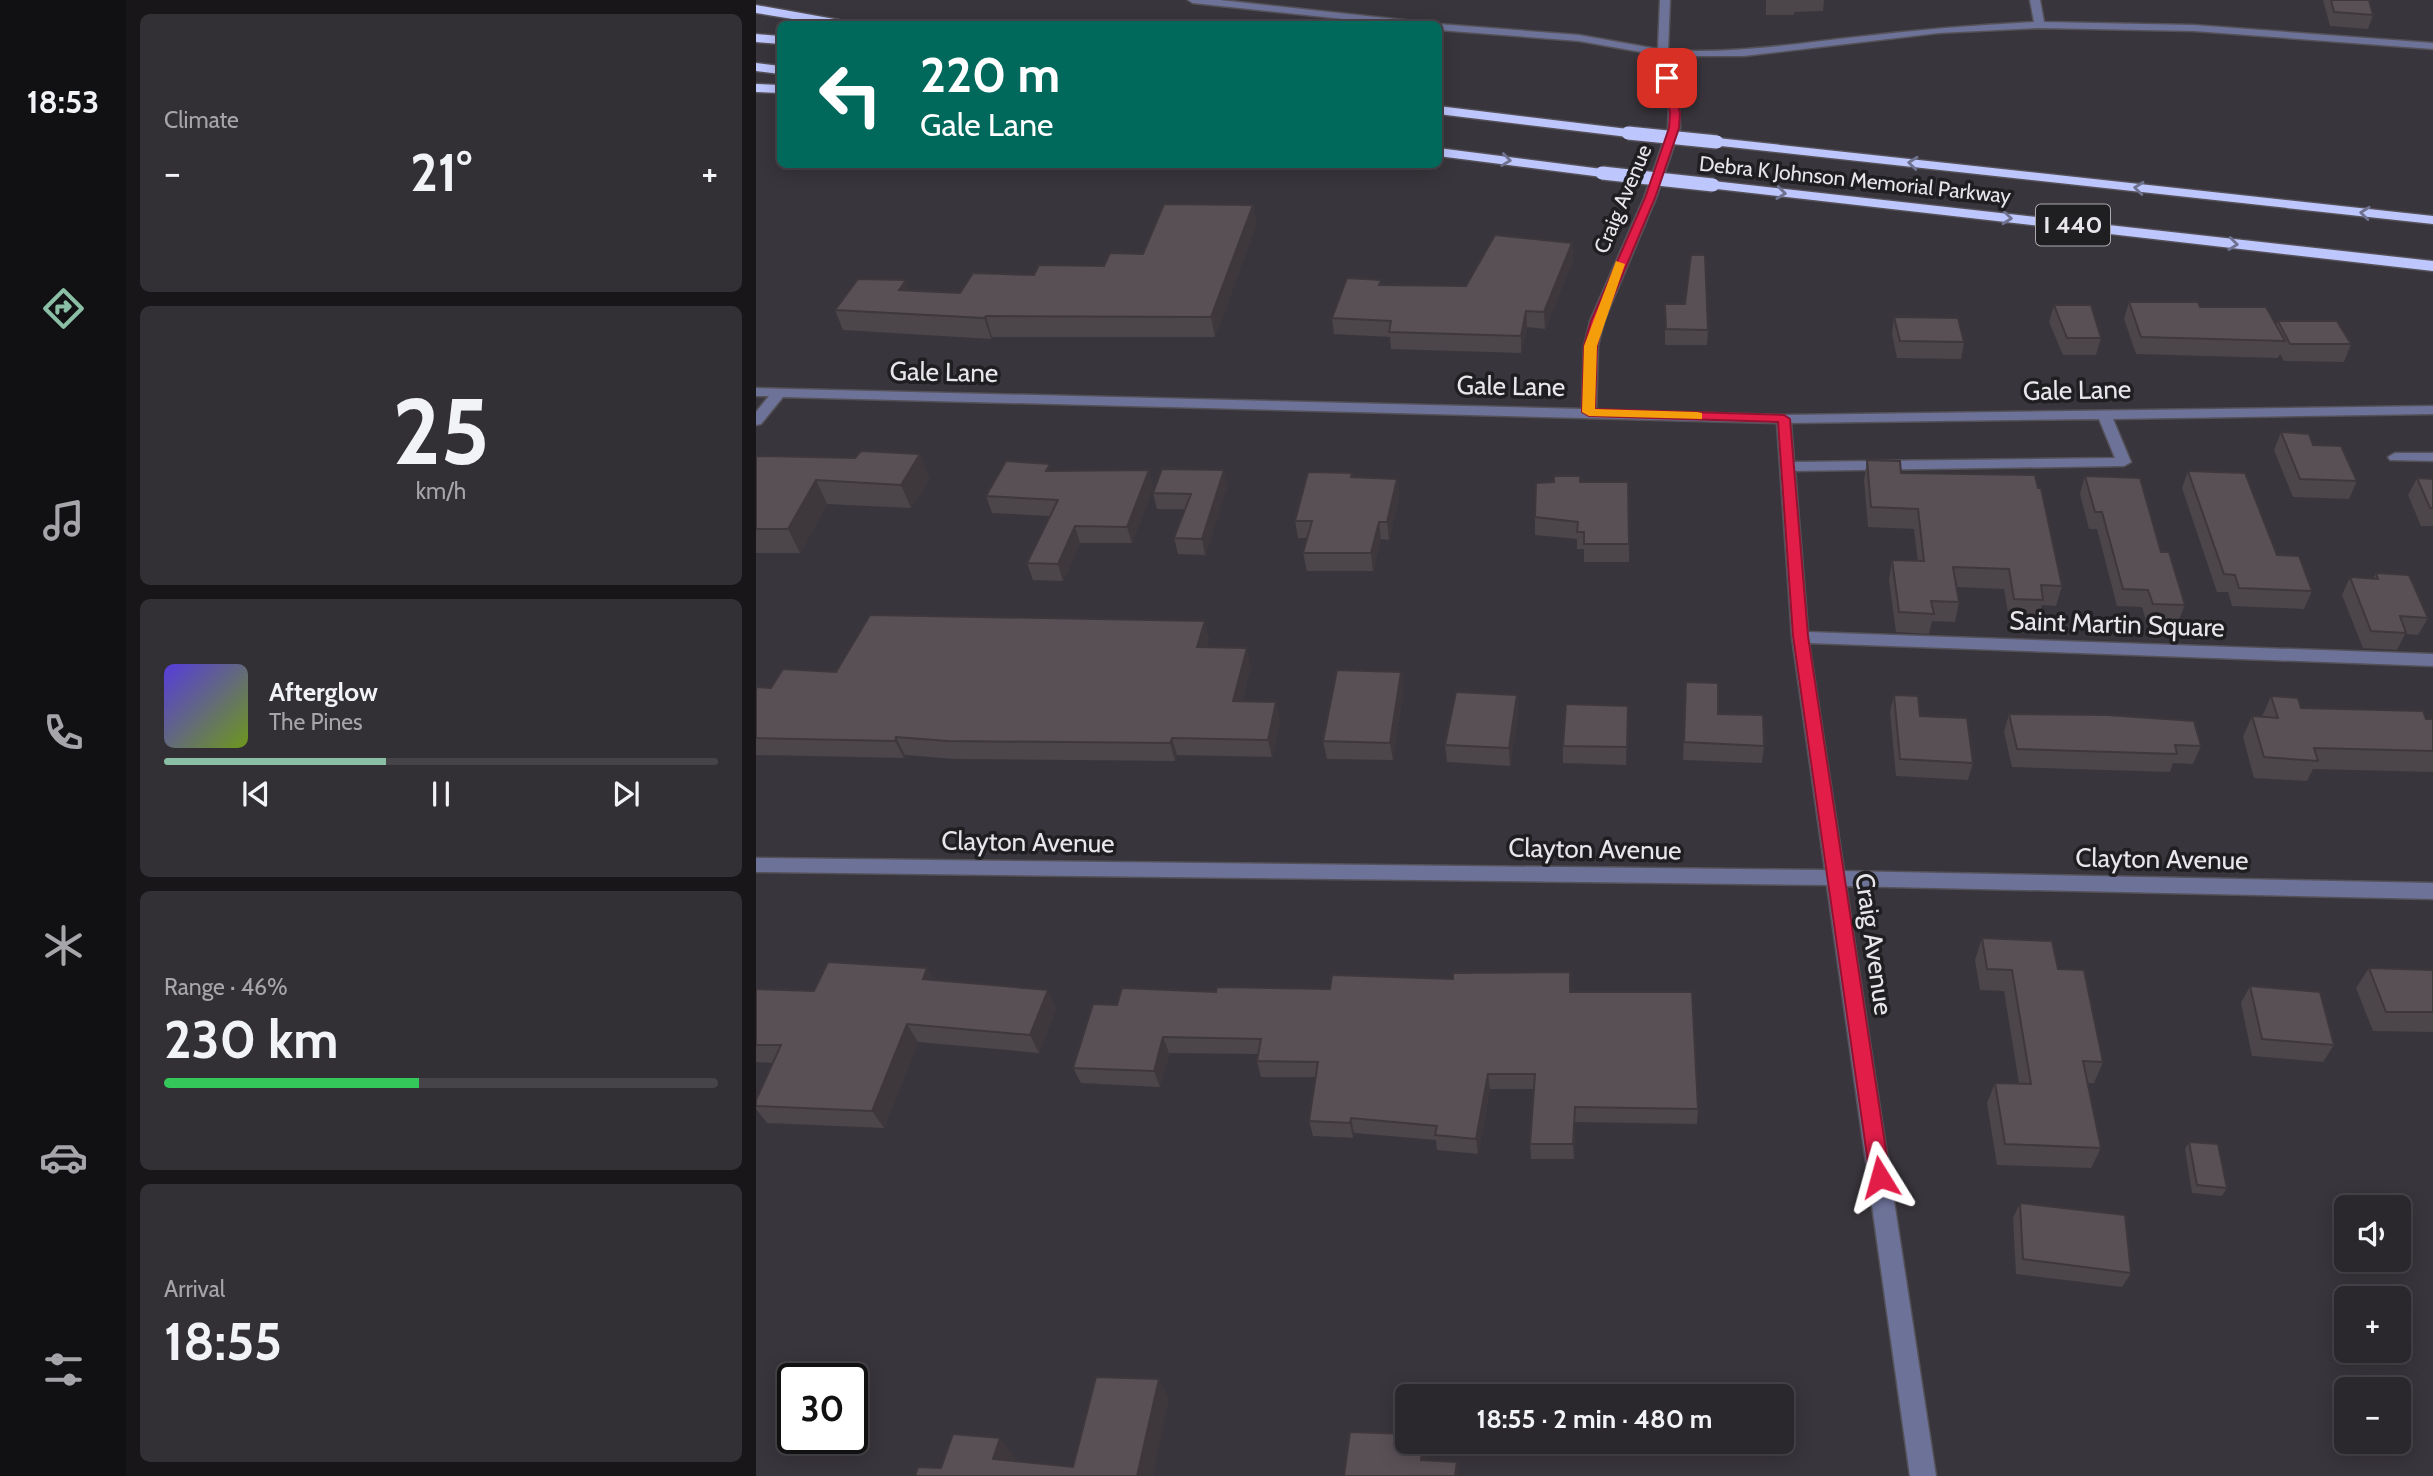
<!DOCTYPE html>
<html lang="en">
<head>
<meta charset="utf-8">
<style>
  :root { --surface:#2b282d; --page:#333035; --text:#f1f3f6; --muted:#a6a6aa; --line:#474449; --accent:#8abfa5 }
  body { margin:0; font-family:Cabin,sans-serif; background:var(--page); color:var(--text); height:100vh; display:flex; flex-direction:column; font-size:26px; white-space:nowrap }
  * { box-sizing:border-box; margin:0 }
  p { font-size:23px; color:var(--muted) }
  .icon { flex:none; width:38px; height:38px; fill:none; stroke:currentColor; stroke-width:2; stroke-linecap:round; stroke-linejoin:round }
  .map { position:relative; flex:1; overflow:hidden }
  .side { display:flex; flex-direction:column; gap:14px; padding:14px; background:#181619; width:630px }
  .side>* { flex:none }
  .guide { position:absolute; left:21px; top:21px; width:665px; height:147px; border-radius:10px; box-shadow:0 4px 18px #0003,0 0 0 2px var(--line); background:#00695c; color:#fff; overflow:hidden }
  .controls { position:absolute; left:1578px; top:1195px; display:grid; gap:14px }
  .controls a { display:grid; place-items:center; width:77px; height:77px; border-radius:10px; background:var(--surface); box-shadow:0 4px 18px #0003,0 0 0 2px var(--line); font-size:35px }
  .speed { position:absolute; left:21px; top:1363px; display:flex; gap:14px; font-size:35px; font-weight:700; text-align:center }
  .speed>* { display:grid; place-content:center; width:91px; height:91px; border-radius:50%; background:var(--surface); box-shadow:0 4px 18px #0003,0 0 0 2px var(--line); line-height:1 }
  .speed .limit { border:4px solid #111; border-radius:10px; background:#fff; color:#111 }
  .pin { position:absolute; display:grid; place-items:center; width:60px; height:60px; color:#fff; margin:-30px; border-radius:14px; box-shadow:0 4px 10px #0006 }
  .me { position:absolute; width:77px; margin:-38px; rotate:352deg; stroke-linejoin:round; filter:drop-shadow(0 0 5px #0008) }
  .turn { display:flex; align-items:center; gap:24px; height:147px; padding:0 28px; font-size:32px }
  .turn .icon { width:91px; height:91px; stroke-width:2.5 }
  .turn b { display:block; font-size:49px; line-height:60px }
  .big { font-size:52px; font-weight:800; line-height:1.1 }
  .side .widget { flex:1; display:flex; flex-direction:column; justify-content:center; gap:10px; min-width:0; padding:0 24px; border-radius:10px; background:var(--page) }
  .side .dial { align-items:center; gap:0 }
  .dial b { font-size:91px; line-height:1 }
  .song { display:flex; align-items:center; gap:21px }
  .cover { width:84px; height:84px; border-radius:10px; background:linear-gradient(135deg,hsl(250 70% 55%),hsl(80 70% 35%)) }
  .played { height:7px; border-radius:4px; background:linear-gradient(90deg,var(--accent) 40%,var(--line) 40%) }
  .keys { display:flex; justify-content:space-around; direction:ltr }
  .heat { display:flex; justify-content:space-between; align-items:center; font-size:38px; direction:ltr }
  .charge { height:10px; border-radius:5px; background:linear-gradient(90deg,#34c759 46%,var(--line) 0) }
  .trip { position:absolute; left:639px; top:1384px; width:399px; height:70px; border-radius:10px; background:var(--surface); box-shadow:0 4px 18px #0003,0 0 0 2px var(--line); font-weight:800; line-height:70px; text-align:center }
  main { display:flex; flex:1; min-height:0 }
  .dock { display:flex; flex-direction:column; width:126px; justify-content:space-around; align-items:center; background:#111012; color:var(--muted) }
  .dock .icon { width:49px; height:49px }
  .dock .on { color:var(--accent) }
  .dock b { font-size:32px; color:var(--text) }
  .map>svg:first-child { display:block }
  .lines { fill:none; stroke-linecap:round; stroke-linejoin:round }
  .minor-casing { stroke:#555158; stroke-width:3 }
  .highway-casing { stroke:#555158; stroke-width:3 }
  .minor { fill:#6d7298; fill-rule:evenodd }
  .highway { fill:#bdc6fd; fill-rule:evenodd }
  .highway-bridge-casing { stroke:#555158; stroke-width:16; stroke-linecap:butt }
  .highway-bridge { stroke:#bdc6fd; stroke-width:13 }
  .wall { fill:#4c4549 }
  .shaded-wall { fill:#3e383c }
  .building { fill:#585055; stroke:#3e383c; stroke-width:2 }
  .oneway { stroke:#6e728f }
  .route { fill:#e11d48; stroke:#92132f; stroke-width:2 }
  .slow { fill:#f59e0b }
  .labels { text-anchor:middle; stroke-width:7; stroke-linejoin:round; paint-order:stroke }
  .far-street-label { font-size:21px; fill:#e9e6eb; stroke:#1f1e21 }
  .shield { fill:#1f1e21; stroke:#acaaae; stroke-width:2 }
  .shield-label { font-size:24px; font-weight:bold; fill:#e9e6eb }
  .street-label { font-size:26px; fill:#e9e6eb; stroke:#1f1e21 }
</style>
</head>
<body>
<main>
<nav class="dock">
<b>18:53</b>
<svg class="icon on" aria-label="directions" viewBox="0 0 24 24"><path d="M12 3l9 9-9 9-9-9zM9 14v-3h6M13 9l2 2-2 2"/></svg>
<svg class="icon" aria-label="music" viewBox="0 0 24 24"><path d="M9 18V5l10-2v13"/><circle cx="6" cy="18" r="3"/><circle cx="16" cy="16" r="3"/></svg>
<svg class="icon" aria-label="phone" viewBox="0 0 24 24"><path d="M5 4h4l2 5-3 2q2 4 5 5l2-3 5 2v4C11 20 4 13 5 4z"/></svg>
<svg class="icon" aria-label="climate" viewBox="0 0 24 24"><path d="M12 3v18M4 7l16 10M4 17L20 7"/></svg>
<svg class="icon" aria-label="car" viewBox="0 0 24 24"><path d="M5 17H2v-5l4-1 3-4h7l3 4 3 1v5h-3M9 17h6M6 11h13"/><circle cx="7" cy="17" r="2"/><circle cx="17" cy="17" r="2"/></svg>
<svg class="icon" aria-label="filters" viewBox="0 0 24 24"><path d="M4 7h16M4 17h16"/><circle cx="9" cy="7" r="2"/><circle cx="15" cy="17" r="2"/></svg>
</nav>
<section class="side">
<div class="widget"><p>Climate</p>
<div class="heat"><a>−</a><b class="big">21°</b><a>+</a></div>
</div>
<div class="widget dial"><b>25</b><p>km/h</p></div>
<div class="widget">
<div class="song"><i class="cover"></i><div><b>Afterglow</b><p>The Pines</p></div></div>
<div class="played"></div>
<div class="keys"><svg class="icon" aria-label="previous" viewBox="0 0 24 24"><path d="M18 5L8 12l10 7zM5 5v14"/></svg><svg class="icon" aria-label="pause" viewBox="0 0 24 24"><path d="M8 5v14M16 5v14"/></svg><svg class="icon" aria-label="next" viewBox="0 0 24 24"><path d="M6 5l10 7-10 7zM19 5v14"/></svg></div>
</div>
<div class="widget"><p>Range · 46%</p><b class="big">230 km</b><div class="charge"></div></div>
<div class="widget"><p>Arrival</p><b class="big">18:55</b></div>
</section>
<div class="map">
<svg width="1677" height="1476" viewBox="0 0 1677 1476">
  <rect width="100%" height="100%" fill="#39353c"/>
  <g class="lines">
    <g class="minor-casing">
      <g id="minor">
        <path d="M432 0H464L657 21 662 24H634L437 3Z"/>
        <path d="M904 0H914L912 50C975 54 1038 44 1100 37 1159 30 1218 25 1278 22L1274 0H1284L1288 22 1438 25 1677 43V49L1438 31 1283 28 1183 33 988 56H913L923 105 924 128 900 198 848 321 842 346 840 410 1028 415 1677 406V414L1357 419 1375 462 1368 466 1039 471 1052 632 1677 654V666L1053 643 1088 871 1677 883V899L1090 886 1180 1476H1154L1071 885 0 872V858L1069 870 1036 637 1021 423 27 397 5 424 0 425V412L13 396H0V388L826 409 828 346 834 321 888 198 912 128 913 105 902 55 823 41 682 30V24H680H682L823 35 902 49ZM1343 419 1359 458 1038 462 1035 423Z"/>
        <path d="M1639 453H1677V461L1634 460 1632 457Z"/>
      </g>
    </g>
    <g class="highway-casing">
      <g id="highway">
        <path d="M0 5 84 20 90 24H67L0 13Z"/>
        <path d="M0 34 24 36V44L0 42Z"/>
        <path d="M0 63 24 66V74L0 71Z"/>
        <path d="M0 84 24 85V93L0 92Z"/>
        <path d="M682 106 872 129 879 133 872 137 682 114Z"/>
        <path d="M961 138 1677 216V224L956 145 954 142Z"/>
        <path d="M682 148 846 169 853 173 846 177 682 156Z"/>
        <path d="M957 181 1677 261V271L952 188V182Z"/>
      </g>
    </g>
    <use href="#minor" class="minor"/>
    <use href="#highway" class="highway"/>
    <g class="highway-bridge-casing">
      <g id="highway-bridge">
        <path d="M872 133 961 142"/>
        <path d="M846 173 957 185"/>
      </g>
    </g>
    <use href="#highway-bridge" class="highway-bridge"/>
  </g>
  <g class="wall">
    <path d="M1010 0H1068L1067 11 1038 12V15H1010Z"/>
    <path d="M1567 0H1613L1617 15 1612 29 1574 26Z"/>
    <path d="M497 205 500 225 459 337H236L235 339 87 330 79 310 150 280 153 291 204 293 278 275 348 266 387 254Z"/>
    <path d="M816 243 817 259 789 329 771 327 765 353 635 349 634 337 578 334 576 318 625 280V285L710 286Z"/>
    <path d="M1373 302 1444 307 1520 325 1522 321 1595 344 1588 362 1528 361 1524 354 1522 358 1380 354 1368 319Z"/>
    <path d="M909 304 952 330 951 345H909Z"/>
    <path d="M1298 305 1345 338 1340 355H1307L1293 322Z"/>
    <path d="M1138 317 1208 342 1205 359 1141 358 1136 334Z"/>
    <path d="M1525 432 1557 445 1601 481 1593 499 1537 497 1518 450Z"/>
    <path d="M0 456 174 478 155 508 71 504 44 553H0Z"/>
    <path d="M1111 460 1145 473 1306 586 1300 606 1286 605 1282 620 1253 619 1248 589 1201 587 1203 602 1199 622 1176 621 1173 634 1140 632 1133 580 1136 560 1162 561 1158 529 1112 527 1108 480Z"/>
    <path d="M296 471 397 487 376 543H324L307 581 277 580 271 563 294 516 236 513 230 496Z"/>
    <path d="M1432 471 1521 555 1556 591 1548 609 1476 606 1472 592H1461L1426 488Z"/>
    <path d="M596 473 597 477 641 479 643 496 633 540 625 539 617 571H551L547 553 551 538H542L539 521Z"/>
    <path d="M1329 476 1429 605 1422 622 1390 621 1386 607 1361 606 1341 529H1333L1324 494Z"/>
    <path d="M1661 478 1677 479V526H1665L1652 495Z"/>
    <path d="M824 482 873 544V562H828V549H821V539L779 535V517Z"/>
    <path d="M471 486 449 555 422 554 418 538 429 509H401L397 493Z"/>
    <path d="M1620 573 1672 618 1662 635 1649 634 1641 650 1607 648 1586 595 1594 577 1617 579Z"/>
    <path d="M453 638 451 647 495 666 486 701 524 720 516 757 421 755 419 761 199 759 149 755 148 758 0 755V687L15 688 80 672Z"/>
    <path d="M645 672 647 689 637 760 571 759 567 741Z"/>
    <path d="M930 682 962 714 1008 746 1006 763 927 760Z"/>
    <path d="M761 695 762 713 754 766 691 762 689 745Z"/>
    <path d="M1138 695 1164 716 1217 763 1212 780 1140 776 1134 712Z"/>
    <path d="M1515 696 1545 708 1677 719V772L1557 769 1551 781 1498 778 1487 737 1496 716 1506 717Z"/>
    <path d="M872 706 870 765 807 763V746Z"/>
    <path d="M1253 714 1445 746 1437 764 1417 763 1414 772 1256 767 1248 732Z"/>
    <path d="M1226 938 1302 969 1347 1062 1338 1083H1331L1345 1148 1335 1168 1241 1165 1231 1103 1239 1083H1263L1248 991 1224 990 1219 960Z"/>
    <path d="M171 968 177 980 300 1008 283 1053 162 1042 128 1128 11 1123 0 1109V1100L17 1063 0 1062V989L58 991Z"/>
    <path d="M1613 968 1677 970V1032L1617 1031 1600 988Z"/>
    <path d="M1494 986 1578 1045 1567 1062 1496 1056 1485 1003Z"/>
    <path d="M460 992H814L942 1109 941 1124 819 1122 818 1159H775L774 1144 778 1089H734L722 1154 681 1150 680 1140 598 1133 597 1138 557 1136 553 1121 560 1077H505L501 1061 502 1054 413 1053 404 1087 325 1083 317 1068 361 1005Z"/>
    <path d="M1433 1142 1471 1188 1466 1196 1436 1193 1429 1149Z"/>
    <path d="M1264 1203 1375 1273 1366 1287 1260 1274 1257 1218Z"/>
  </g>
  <g class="shaded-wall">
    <path d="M497 205 500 225 459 337 455 317Z"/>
    <path d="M816 243 817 259 789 329 788 312Z"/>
    <path d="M150 280 157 301 143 290Z"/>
    <path d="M770 311 771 327 765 353V336Z"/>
    <path d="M230 316 236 337 235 339 228 318Z"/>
    <path d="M164 454 174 478 155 508 145 485Z"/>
    <path d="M393 470 397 487 376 543 371 527Z"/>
    <path d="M468 470 471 486 449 555 446 539Z"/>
    <path d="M641 479 643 496 633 540 631 522Z"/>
    <path d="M60 480 71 504 44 553 32 529Z"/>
    <path d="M623 522 625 539 617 571 615 553Z"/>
    <path d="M319 526 324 543 307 581 302 564Z"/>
    <path d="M449 621 453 638 446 665 441 647Z"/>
    <path d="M491 648 495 666 481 719 477 701Z"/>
    <path d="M645 672 647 689 637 760 634 743Z"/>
    <path d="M761 695 762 713 754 766 753 748Z"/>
    <path d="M520 702 524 720 516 757 512 740Z"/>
    <path d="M140 737 149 755 148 758 139 741Z"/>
    <path d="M416 738 421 755 419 761 414 743Z"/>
    <path d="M171 968 181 987 167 979Z"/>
    <path d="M292 990 300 1008 283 1053 274 1035Z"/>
    <path d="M151 1024 162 1042 128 1128 116 1111Z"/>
    <path d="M407 1037 413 1053 404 1087 398 1071Z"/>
    <path d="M732 1074 734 1089 722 1154 720 1139Z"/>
    <path d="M819 1107V1122L818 1159 817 1144Z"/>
    <path d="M595 1118 598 1133 597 1138 594 1123Z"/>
    <path d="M403 1379 413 1399 397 1476H381Z"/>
    <path d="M244 1438 259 1457 253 1476 237 1459Z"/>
    <path d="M667 1442H670L672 1453 670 1476 665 1460Z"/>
    <path d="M701 1462 703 1476H699Z"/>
  </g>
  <g class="building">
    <path d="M1575 0H1613L1617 15 1578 12Z"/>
    <path d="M408 204 497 205 455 317 230 316 228 318 79 310 102 279 150 280 143 290 204 293 217 273 278 275 283 265 348 266 354 253 387 254Z"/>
    <path d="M739 235 816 243 788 312 770 311 765 336 633 332 635 321 576 318 591 278 625 280 623 285 710 286Z"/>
    <path d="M935 255H949L952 330 910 329 909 304H929Z"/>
    <path d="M1373 302H1442L1444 307H1510L1529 341 1385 337Z"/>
    <path d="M1298 305H1335L1345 338H1311Z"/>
    <path d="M1138 317 1202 318 1208 342 1144 341Z"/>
    <path d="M1522 321H1581L1595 344H1534Z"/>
    <path d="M1525 432 1553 434 1557 445 1585 446 1601 481 1544 479Z"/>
    <path d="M105 451 164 454 145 485 60 480 32 529H0V456L99 458Z"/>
    <path d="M1111 460 1144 461 1145 473 1279 475 1282 488H1285L1306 586 1285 585 1287 600 1258 599 1253 569 1197 567 1203 602 1175 601 1178 614 1143 612 1136 560 1168 561 1162 509 1115 507Z"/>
    <path d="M250 461 294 464 290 471 393 470 371 527 319 526 302 564 271 563 302 500 230 496Z"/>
    <path d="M406 469 468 470 446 539 418 538 435 494 397 493Z"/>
    <path d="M1432 471 1489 473 1521 555 1543 556 1556 591 1483 588 1479 575 1468 574Z"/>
    <path d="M552 472 596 473 595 477 641 479 631 522H623L615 553H547L556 521H539Z"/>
    <path d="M798 476H824V482H872L873 544H828V532H821L822 522 779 517 780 483 798 482Z"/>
    <path d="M1329 476 1384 478 1405 552H1413L1429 605 1397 604 1392 590 1367 589 1346 512H1339Z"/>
    <path d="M1661 478 1677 479V508H1674Z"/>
    <path d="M1620 573 1653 575 1672 618 1644 616 1650 633 1615 631 1594 577 1622 579Z"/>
    <path d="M114 615 449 621 441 647 491 648 477 701 520 702 512 740 416 738 414 743 192 741 140 737 139 741 0 738V687L15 688 27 669 80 672Z"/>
    <path d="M581 670 645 672 634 743 567 741Z"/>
    <path d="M930 682 962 683V714L1007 715 1008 746 928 742Z"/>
    <path d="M700 692 761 695 753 748 689 745Z"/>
    <path d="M1138 695 1162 696 1164 716 1211 718 1217 763 1144 759Z"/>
    <path d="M1515 696 1542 698 1545 708 1667 711 1670 719H1677V751L1558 748 1562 761 1508 757 1496 716 1522 718Z"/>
    <path d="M810 704 872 706 871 747 807 746Z"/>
    <path d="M1253 714 1351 715 1438 721 1445 746 1419 745 1421 754 1261 749Z"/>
    <path d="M1226 938 1296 941 1302 969 1328 970 1347 1062 1327 1061 1345 1148 1249 1144 1239 1083 1275 1084 1256 970 1231 969Z"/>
    <path d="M72 962 171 968 167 979 292 990 274 1035 151 1024 116 1111 0 1106V1100L25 1045H0V989L58 991Z"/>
    <path d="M1613 968 1677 970V1012H1630Z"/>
    <path d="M814 972V992H936L942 1109 819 1107 817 1144H774L779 1074H732L720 1139 679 1135 681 1126 595 1118 594 1123 553 1121 562 1062 501 1061 505 1039 407 1037 398 1071 317 1068 337 1004 361 1005 366 988 460 992 461 987 574 989 576 975 697 979V973Z"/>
    <path d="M1494 986 1564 992 1578 1045 1506 1039Z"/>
    <path d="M1433 1142 1462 1144 1471 1188 1441 1185Z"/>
    <path d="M1264 1203 1369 1215 1375 1273 1267 1259Z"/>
    <path d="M340 1377 403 1379 381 1476H159L162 1467 185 1468 197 1434 244 1438 237 1459 317 1467Z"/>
    <path d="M594 1432 651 1434V1442H667L665 1460 701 1462 699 1476H588Z"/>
  </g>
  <defs><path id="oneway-chevron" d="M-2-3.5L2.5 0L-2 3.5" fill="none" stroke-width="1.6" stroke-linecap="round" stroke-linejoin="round" transform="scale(1.75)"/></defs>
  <g class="oneway">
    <use href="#oneway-chevron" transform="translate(750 160) rotate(7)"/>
    <use href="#oneway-chevron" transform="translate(1157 163) rotate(-174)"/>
    <use href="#oneway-chevron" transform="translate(1383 188) rotate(-174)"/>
    <use href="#oneway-chevron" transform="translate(1025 193) rotate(7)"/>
    <use href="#oneway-chevron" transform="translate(1609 213) rotate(-174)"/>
    <use href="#oneway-chevron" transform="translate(1251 218) rotate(6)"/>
    <use href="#oneway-chevron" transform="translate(1477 244) rotate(7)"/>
  </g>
  <path class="route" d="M911 75 916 78 924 113 923 128 899 198 847 321 841 346 839 409 1028 415 1034 419 1052 636 1134 1177 1131 1184 1124 1186 1117 1184 1114 1177 1037 636 1022 422 833 416 826 412 828 346 835 321 889 198 913 128 914 113 907 78Z"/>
  <path class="slow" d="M860 261 869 264 841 346 839 409 941 412 946 413V419L833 416 826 412 828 346Z"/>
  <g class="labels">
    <g class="far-street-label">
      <text transform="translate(1099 180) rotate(6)" y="7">Debra K Johnson Memorial Parkway</text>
      <text transform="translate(867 199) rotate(-67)" y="7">Craig Avenue</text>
    </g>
    <rect class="shield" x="1280" y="204.5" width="74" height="41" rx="5"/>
    <g class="shield-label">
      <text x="1317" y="233">I 440</text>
    </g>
    <g class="street-label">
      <text transform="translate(188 372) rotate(1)" y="9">Gale Lane</text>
      <text transform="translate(755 386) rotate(1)" y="9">Gale Lane</text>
      <text transform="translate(1321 390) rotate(-1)" y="9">Gale Lane</text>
      <text transform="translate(1361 624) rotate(2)" y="9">Saint Martin Square</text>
      <text transform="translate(272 842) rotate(1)" y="9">Clayton Avenue</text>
      <text transform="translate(839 849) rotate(1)" y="9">Clayton Avenue</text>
      <text transform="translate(1406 859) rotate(1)" y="9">Clayton Avenue</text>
      <text transform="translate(1118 944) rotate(82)" y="9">Craig Avenue</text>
    </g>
  </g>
</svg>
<div class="controls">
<a><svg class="icon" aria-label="sound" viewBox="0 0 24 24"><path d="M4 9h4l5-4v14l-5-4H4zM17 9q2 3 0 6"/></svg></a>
<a>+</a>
<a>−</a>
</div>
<div class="speed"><div class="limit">30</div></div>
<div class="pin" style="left:911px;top:78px;background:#d93025"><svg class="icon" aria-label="arrive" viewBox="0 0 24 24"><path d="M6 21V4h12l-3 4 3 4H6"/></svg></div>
<svg class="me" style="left:1124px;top:1177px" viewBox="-20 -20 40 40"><path d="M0-17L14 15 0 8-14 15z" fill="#e11d48" stroke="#fff" stroke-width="4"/></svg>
<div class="trip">18:55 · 2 min · 480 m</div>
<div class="guide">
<div class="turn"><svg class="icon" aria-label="left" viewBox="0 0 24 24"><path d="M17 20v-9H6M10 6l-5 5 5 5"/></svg><div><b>220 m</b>Gale Lane</div></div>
</div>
</div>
</main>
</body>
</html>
